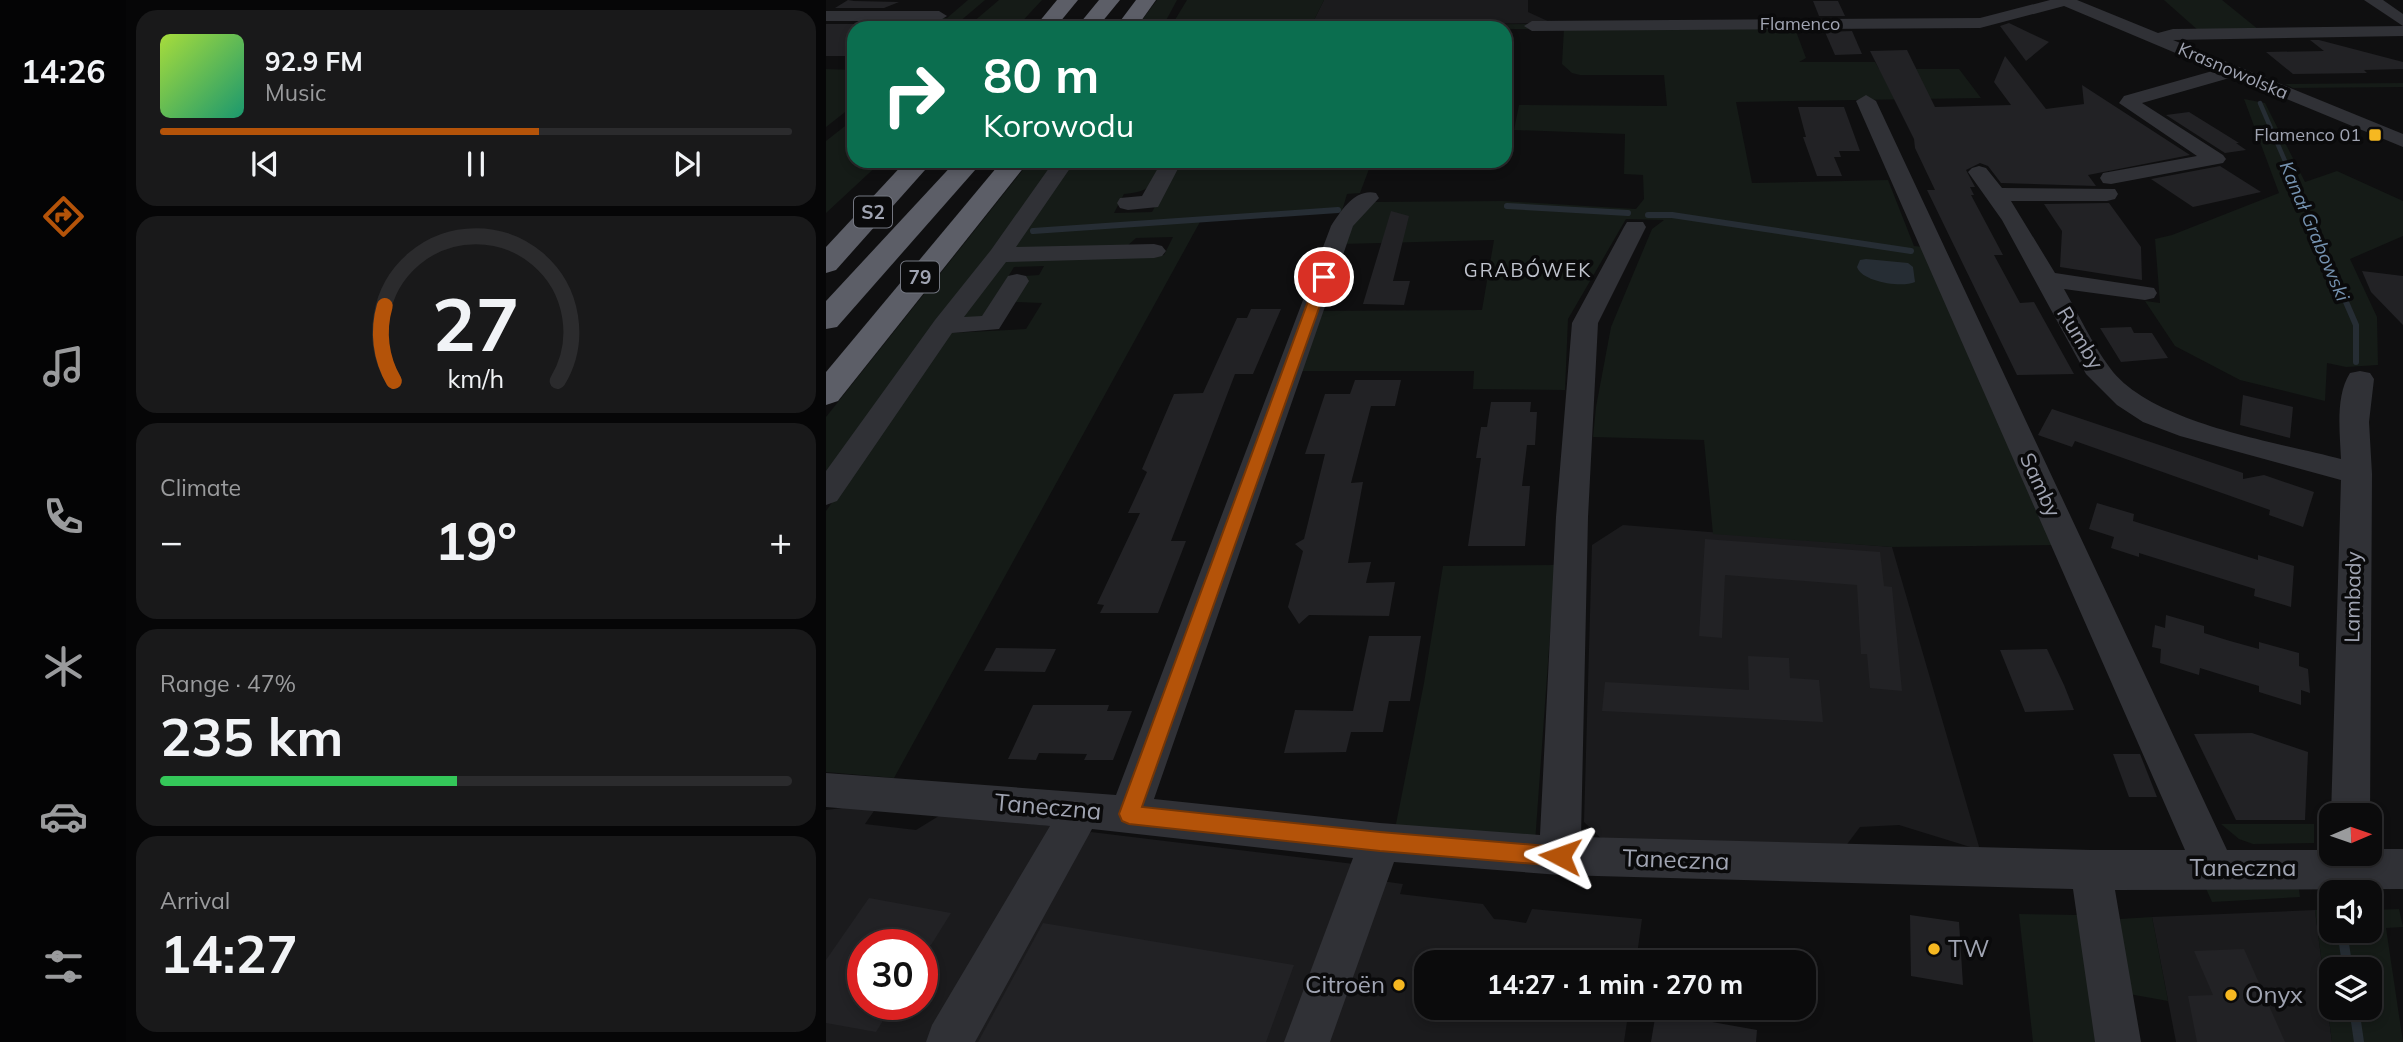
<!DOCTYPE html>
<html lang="en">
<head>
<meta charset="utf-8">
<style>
  :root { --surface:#0b0b0c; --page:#19191a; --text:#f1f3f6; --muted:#9a9b9d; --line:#2b2b2d; --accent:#b45309 }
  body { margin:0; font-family:Mulish,sans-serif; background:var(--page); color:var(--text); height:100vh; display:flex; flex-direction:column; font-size:26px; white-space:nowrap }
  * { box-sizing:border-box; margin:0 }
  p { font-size:23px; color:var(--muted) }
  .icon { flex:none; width:38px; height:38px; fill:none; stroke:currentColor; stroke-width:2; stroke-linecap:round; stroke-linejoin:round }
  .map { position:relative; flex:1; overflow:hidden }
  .drawer { display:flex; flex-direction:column; gap:10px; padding:10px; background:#060607; width:700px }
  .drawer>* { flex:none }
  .top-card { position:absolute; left:21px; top:21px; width:665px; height:147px; border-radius:21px; box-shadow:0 4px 10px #0003,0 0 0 2px var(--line); background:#0b6e4f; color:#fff; overflow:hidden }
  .needle { width:46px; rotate:88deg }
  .controls { position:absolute; left:1493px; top:803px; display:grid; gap:14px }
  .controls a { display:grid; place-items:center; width:63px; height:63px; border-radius:14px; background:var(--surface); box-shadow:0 4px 10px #0003,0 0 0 2px var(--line); font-size:35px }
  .speed { position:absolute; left:21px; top:929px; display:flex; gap:14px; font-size:35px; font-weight:700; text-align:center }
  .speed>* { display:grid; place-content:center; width:91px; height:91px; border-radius:50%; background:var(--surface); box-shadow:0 4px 10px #0003,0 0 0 2px var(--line); line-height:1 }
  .speed .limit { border:10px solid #d22; background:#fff; color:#111 }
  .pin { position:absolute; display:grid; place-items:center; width:60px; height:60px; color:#fff; margin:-30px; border:4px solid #fff; border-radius:50%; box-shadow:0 2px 7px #0007 }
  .me { position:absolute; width:77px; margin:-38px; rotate:274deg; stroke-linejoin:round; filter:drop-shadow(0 0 5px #0008) }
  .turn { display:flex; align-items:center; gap:24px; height:147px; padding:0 21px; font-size:32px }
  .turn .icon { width:91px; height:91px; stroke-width:2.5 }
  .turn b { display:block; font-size:49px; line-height:60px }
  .big { font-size:52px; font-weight:700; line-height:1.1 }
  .drawer .tile { flex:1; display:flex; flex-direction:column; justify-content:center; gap:10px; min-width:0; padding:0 24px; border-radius:21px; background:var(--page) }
  .drawer .dial { align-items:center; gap:0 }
  .dial svg { height:182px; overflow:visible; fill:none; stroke:var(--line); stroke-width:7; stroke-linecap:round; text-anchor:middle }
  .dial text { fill:var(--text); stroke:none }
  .song { display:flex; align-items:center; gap:21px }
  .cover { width:84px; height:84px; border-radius:10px; background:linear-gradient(135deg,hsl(80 70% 55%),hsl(160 70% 35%)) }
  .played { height:7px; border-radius:4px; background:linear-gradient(90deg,var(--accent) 60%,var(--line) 60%) }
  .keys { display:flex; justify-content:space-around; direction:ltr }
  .heat { display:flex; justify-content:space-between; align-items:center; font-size:38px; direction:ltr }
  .charge { height:10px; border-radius:5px; background:linear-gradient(90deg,#34c759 47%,var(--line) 0) }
  .trip { position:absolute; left:588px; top:950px; width:402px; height:70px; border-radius:21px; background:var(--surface); box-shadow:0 4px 10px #0003,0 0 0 2px var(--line); font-weight:700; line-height:70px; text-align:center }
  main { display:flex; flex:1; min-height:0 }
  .tab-bar { display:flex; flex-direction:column; width:126px; justify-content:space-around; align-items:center; background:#040405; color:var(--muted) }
  .tab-bar .icon { width:49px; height:49px }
  .tab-bar .selected { color:var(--accent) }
  .tab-bar b { font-size:32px; color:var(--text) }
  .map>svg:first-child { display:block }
  .built { fill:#1b1b1d; fill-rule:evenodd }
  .green { fill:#151b17; fill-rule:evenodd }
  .water { fill:#262d34 }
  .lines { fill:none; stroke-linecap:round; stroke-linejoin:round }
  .stream-far2 { stroke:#262d34; stroke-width:4.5 }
  .stream-far1 { stroke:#262d34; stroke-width:6 }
  .stream { stroke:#262d34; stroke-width:10 }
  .building { fill:#222225 }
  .minor { fill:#303136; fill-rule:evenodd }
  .highway { fill:#5c5e67; fill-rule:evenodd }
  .route { fill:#b45309; stroke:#753606; stroke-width:2 }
  .poi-dot { fill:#f6b821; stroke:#0a0a0b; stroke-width:2.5 }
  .labels { text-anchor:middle; stroke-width:7; stroke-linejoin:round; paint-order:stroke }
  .far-street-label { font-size:18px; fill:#a0a4b2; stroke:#0a0a0b }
  .far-poi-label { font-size:18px; fill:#a0a4b2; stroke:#0a0a0b; text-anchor:end }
  .shield { fill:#0a0a0b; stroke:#737680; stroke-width:2 }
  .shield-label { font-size:19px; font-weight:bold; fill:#a0a4b2 }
  .far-water-label { font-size:19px; font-style:italic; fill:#7491af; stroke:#0a0a0b }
  .far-neighbourhood-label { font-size:19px; letter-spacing:2px; fill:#c1c4ce; stroke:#0a0a0b }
  .street-label { font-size:21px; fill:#a0a4b2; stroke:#0a0a0b }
  .near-street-label { font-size:24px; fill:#a0a4b2; stroke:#0a0a0b }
  .near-poi-label { font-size:24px; fill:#a0a4b2; stroke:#0a0a0b; text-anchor:start }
</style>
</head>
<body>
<main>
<nav class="tab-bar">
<b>14:26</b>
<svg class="icon selected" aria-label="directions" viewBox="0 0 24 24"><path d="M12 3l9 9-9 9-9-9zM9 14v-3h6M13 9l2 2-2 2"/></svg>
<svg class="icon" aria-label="music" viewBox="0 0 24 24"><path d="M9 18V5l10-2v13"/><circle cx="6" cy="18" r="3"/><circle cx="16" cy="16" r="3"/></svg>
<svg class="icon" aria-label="phone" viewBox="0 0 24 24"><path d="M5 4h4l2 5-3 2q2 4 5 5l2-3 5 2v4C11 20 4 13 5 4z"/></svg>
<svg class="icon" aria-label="climate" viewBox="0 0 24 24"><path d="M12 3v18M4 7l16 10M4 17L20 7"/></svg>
<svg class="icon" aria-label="car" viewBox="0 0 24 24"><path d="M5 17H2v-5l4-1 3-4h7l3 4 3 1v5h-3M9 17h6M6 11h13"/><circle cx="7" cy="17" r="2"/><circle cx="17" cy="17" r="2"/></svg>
<svg class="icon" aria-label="filters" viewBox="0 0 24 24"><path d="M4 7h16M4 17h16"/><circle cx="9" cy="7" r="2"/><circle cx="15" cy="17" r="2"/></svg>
</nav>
<section class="drawer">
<div class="tile">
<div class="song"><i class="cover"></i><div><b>92.9 FM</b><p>Music</p></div></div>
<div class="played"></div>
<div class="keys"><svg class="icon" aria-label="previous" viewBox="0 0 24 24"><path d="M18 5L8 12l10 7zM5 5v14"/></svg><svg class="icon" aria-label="pause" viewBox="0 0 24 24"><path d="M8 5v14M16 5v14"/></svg><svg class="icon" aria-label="next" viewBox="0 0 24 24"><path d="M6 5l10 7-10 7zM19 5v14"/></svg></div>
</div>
<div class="tile dial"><svg viewBox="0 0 100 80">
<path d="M14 69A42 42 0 1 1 86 69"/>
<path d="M14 69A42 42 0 0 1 10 36" stroke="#b45309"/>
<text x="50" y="56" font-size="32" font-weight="700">27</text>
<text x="50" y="72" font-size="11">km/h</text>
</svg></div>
<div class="tile"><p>Climate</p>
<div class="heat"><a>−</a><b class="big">19°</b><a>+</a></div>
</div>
<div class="tile"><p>Range · 47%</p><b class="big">235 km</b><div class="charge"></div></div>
<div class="tile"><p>Arrival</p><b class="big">14:27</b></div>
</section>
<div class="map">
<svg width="1577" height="1042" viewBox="0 0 1577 1042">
  <rect width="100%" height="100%" fill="#0f0f10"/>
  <g class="built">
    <path d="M498 0H702V12L726 23 485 26Z"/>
    <path d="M797 525 1066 547 1154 850 1073 825 1034 827 1016 851 784 847 758 822 766 545Z"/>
    <path d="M32 806 50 808 39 824 90 830 116 814 224 826 251 842 265 832 528 864 526 877 577 884 574 894 657 904 668 919 681 920 700 923 706 909 816 919 810 962H600V1008H803L798 1042H0V810ZM37 945H96V1004H37Z"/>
    <path d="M1489 910 1506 1042H1350L1326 917Z"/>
  </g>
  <g class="green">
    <path d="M142 0H159L126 28H34L52 17 121 18Z"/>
    <path d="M173 0H216L190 28H140Z"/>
    <path d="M331 0H351L336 28H310Z"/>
    <path d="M361 0H498L485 26 703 24 702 29 344 28Z"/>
    <path d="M1338 0H1396L1433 30 1373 31Z"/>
    <path d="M968 26 980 58 973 62H1049L1053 69H1133L1155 98 910 102 926 183 1062 180 1088 246 1098 247 1232 545 1066 547 887 534 878 440 767 437 770 407 785 327 826 229 838 220 800 219 742 319 739 390 647 389 648 371H472L492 311 656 310 668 240 516 244 526 224 549 202 676 201 810 209 818 199 817 175 798 174 799 134 688 130 693 105 841 106 838 75H754L746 73 736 64 738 28Z"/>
    <path d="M0 69 28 70V105L0 127Z"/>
    <path d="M1577 83V87L1467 88 1459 84Z"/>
    <path d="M1418 99 1439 103 1479 182 1511 171 1577 201V236L1524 259 1551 317 1552 365 1520 367 1501 363 1499 401 1414 380 1349 346 1319 301 1334 303 1329 239 1346 235 1453 193Z"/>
    <path d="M28 119V161H56L0 213V141Z"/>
    <path d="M204 161H233L0 479V417Z"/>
    <path d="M246 161H340C327 185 327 191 298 194L288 213 326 212 354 161H546L534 193 521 194 516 211 375 220 68 778 0 772V511L124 333 200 329 216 303 187 302 198 276 213 275 218 266 188 267 156 320H132L174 263 183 259 338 255 347 237 310 238 300 247 184 250Z"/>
    <path d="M729 565 709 843 569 829 598 683 617 566Z"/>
    <path d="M1395 824H1488V843L1427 844 1413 839Z"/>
    <path d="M1472 883 1474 897 1386 902 1378 884Z"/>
    <path d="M1573 909 1577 927 1560 928 1577 1042H1506L1489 910H1505V931H1544V910ZM1505 970H1544V1008H1505Z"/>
    <path d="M1193 914 1252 915 1270 1042H1207Z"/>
    <path d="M1326 917 1342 1001 1303 994 1294 919Z"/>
  </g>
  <path class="water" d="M1040 259 1082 263 1087 267 1089 282C1076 288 1036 282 1031 267L1034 260Z"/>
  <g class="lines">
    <path class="stream-far2" d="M1434 103 1462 168"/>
    <g class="stream-far1">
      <path d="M1461 166 1530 325V362"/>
      <path d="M681 206 802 213"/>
      <path d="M822 215H846L1085 251"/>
      <path d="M207 231 512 210"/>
    </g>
    <g class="stream">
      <path d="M1516 931 1522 970"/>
      <path d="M1528 1008 1533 1042"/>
    </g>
  </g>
  <g class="building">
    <path d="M22 0 28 1 73 2 58 8H9Z"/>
    <path d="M987 1H1012L1019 16H993Z"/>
    <path d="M1183 23 1223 42 1200 61 1174 26Z"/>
    <rect x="0" y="24" width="28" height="32"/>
    <path d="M1026 31 1036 54 1009 55 999 32Z"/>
    <path d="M1484 40H1493L1577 62V69L1538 70 1541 73 1467 74 1440 52 1498 51Z"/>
    <path d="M1081 50 1109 107 1185 105 1168 82 1179 56 1220 109 1258 104 1256 85 1364 155 1262 175 1270 186 1175 183 1162 166 1154 163 1140 170 1149 187H1144L1148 195H1145L1177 255H1168L1194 303 1208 302 1248 374 1191 375 1101 190H1109L1089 148 1088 139 1044 51Z"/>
    <path d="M972 107H1018L1034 151H1013L1015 157H1008L1016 176H991L977 137H980Z"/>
    <path d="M1363 112 1413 143H1410L1420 150 1399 153 1340 115Z"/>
    <path d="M1394 166 1435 192 1367 207 1325 179Z"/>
    <path d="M1283 203 1315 247 1316 280 1234 267 1236 231 1218 204Z"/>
    <path d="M565 211 583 216 567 281H584L578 305 537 304Z"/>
    <path d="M1536 271 1577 276V325L1545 292Z"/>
    <path d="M425 309H455L427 374H409L345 541H360L332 613H274L278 605 271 604 314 513H302L321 472 316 469 348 394 377 393 411 318H421Z"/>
    <path d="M1305 327 1308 333H1326L1342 358 1295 362 1274 328Z"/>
    <path d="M529 380H575L569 406H545L525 483 537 482 522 563 545 562 540 583 569 582 563 616 483 615 473 624 462 607 477 551 469 544 478 539 499 454H479L499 394H524Z"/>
    <path d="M1417 395 1467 407 1464 438 1414 425Z"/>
    <path d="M665 402H705L704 412H711L709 445H701L696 486H704L699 546H642L655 458H650L655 427H661Z"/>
    <path d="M1226 409 1417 473V479L1438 475 1488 492 1477 527 1443 515 1444 510 1249 441 1246 447 1212 435Z"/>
    <path d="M1271 503 1308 514 1307 521 1432 560V555L1468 566 1465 607 1428 596 1429 589 1313 553V557L1285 548 1288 537 1263 529Z"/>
    <path d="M879 539 1054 552 1058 586 1066 587 1076 691 1044 688 1041 654H1035L1031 585 899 575 896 638 873 636Z"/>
    <path d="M1340 615 1378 626V633L1404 641 1433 649V642L1473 653V666L1482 669 1484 693 1475 690V705L1433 692V686L1403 677 1374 668 1373 675 1334 663 1335 649 1326 647 1329 625 1339 628Z"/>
    <path d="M543 636H595L584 701H563L557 732H525L520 752 458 753 469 710 527 711Z"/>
    <path d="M170 648 230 649 219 672 158 671Z"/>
    <path d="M1221 649 1238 685 1248 710 1199 712 1174 650Z"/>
    <path d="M922 656 963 658 964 678 993 680 997 722 776 711 779 682 923 690Z"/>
    <path d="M207 705H283L281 711H306L287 760H258L261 754 213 753 210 760 182 759Z"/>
    <path d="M1426 733 1482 752 1479 820H1410L1368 734Z"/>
    <path d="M1287 754H1314L1331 797H1303Z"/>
    <path d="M43 898 125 913 105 945H37V1004H67L50 1032 0 1023V960Z"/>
    <path d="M1084 915 1133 922 1137 985 1085 976Z"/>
    <path d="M217 923 468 965 440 1042H152Z"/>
    <path d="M1418 949 1459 1042H1371L1362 996 1387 995 1368 951Z"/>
    <path d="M830 1012 931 1030 930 1042H825Z"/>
  </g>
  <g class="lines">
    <g class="minor">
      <path d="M1224 0H1251L1332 33 1347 29 1577 26 1538 0H1557L1577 14V36L1347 40 1577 134V147L1407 77 1316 103 1397 155 1400 159 1397 163 1285 184 1277 183 1274 178 1277 173 1371 156 1293 103 1298 96 1390 70 1238 6 1154 28 706 31 698 26 706 21 1154 18Z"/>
      <path d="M0 11H113L121 16 113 21H0Z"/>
      <path d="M1040 95 1050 101 1401 850H1505V854H1544V849H1577V889L1289 890 1315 1042H1269L1247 889 734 875 568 862 504 1042H458L527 858 266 829 149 1042H100L106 1025 224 826 0 807V773L290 795 505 226C515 211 529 188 550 193L553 198 527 226 328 799 554 823 714 835 730 517 746 323 798 227 801 222H817L820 227 772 323 762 517 755 837 1265 850H1359L1030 101Z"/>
      <path d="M228 161H249L190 247 328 244 336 246 340 251 336 256 328 258 180 262 138 317 156 316 182 276 191 274 200 276 203 281 173 329 126 333 11 501 0 505V471L109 320 165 250Z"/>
      <path d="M336 161H356L332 207 302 210 294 208 291 203 294 198 316 196Z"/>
      <path d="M1153 166 1160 168 1176 188 1289 189 1292 194 1289 199 1281 201H1185L1229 273 1328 288 1331 293 1328 298 1319 300 1238 289C1253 315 1266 344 1284 368 1324 423 1450 442 1515 459 1514 434 1509 396 1524 373L1534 371 1544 373 1548 379 1543 422 1546 474 1544 820V816H1505L1515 480 1354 436 1317 422 1291 405 1260 374 1176 220 1142 172 1146 168Z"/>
    </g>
    <g class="highway">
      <path d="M231 0H252L229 28H208Z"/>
      <path d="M273 0H294L271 28H250Z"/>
      <path d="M310 0H330L310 28H289Z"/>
      <path d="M80 161H107L10 270 0 273V247Z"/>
      <path d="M130 161H157L11 327 0 329V301Z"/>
      <path d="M176 161H203L12 401 0 405V372Z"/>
    </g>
  </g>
  <path class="route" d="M498 274 504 277 316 807 554 832 734 847 742 849 745 856 742 863 734 866 554 851 303 824 296 821 293 814 491 277Z"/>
  <g class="poi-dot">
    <rect x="1542" y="128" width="14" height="14" rx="3.5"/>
    <circle cx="1108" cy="949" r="7"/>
    <circle cx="573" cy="985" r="7"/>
    <circle cx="1405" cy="995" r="7"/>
  </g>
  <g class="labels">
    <g class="far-street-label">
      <text x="974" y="30">Flamenco</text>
      <text transform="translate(1407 71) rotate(23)" y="6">Krasnowolska</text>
    </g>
    <g class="far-poi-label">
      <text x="1535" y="141">Flamenco 01</text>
    </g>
    <g class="shield">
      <rect x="28" y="196.5" width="38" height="31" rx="5"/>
      <rect x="75" y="261.5" width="38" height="31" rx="5"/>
    </g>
    <g class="shield-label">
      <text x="47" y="219">S2</text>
      <text x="94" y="284">79</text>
    </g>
    <g class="far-water-label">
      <text transform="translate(1489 231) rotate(67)" y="7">Kanał Grabowski</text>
    </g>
    <g class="far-neighbourhood-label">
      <text x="702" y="277">GRABÓWEK</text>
    </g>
    <g class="street-label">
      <text transform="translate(1254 338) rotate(59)" y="7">Rumby</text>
      <text transform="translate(1214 485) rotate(65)" y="7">Samby</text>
      <text transform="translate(1527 597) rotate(-89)" y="7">Lambady</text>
    </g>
    <g class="near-street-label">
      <text transform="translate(222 807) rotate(5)" y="8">Taneczna</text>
      <text transform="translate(850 860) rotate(2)" y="8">Taneczna</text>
      <text x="1417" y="876">Taneczna</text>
    </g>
    <g class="near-poi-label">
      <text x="1122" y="957">TW</text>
      <text x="559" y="993" text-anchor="end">Citroën</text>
      <text x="1419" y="1003">Onyx</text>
    </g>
  </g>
</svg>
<div class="controls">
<a><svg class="needle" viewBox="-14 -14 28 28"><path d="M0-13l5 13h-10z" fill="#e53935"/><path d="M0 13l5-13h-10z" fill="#9a9b9d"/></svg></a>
<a><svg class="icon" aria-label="sound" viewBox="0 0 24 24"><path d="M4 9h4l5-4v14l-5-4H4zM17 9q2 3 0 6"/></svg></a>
<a><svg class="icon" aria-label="layers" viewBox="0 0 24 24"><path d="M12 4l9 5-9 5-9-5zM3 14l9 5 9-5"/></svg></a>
</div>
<div class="speed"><div class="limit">30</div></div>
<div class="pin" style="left:498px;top:277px;background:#d93025"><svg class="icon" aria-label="arrive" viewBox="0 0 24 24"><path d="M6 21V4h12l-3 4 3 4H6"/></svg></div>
<svg class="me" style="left:734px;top:856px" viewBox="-20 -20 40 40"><path d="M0-17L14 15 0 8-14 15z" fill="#b45309" stroke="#fff" stroke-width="4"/></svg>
<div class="trip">14:27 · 1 min · 270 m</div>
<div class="top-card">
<div class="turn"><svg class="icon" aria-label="right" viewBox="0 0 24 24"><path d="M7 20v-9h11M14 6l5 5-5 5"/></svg><div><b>80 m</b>Korowodu</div></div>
</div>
</div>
</main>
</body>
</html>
